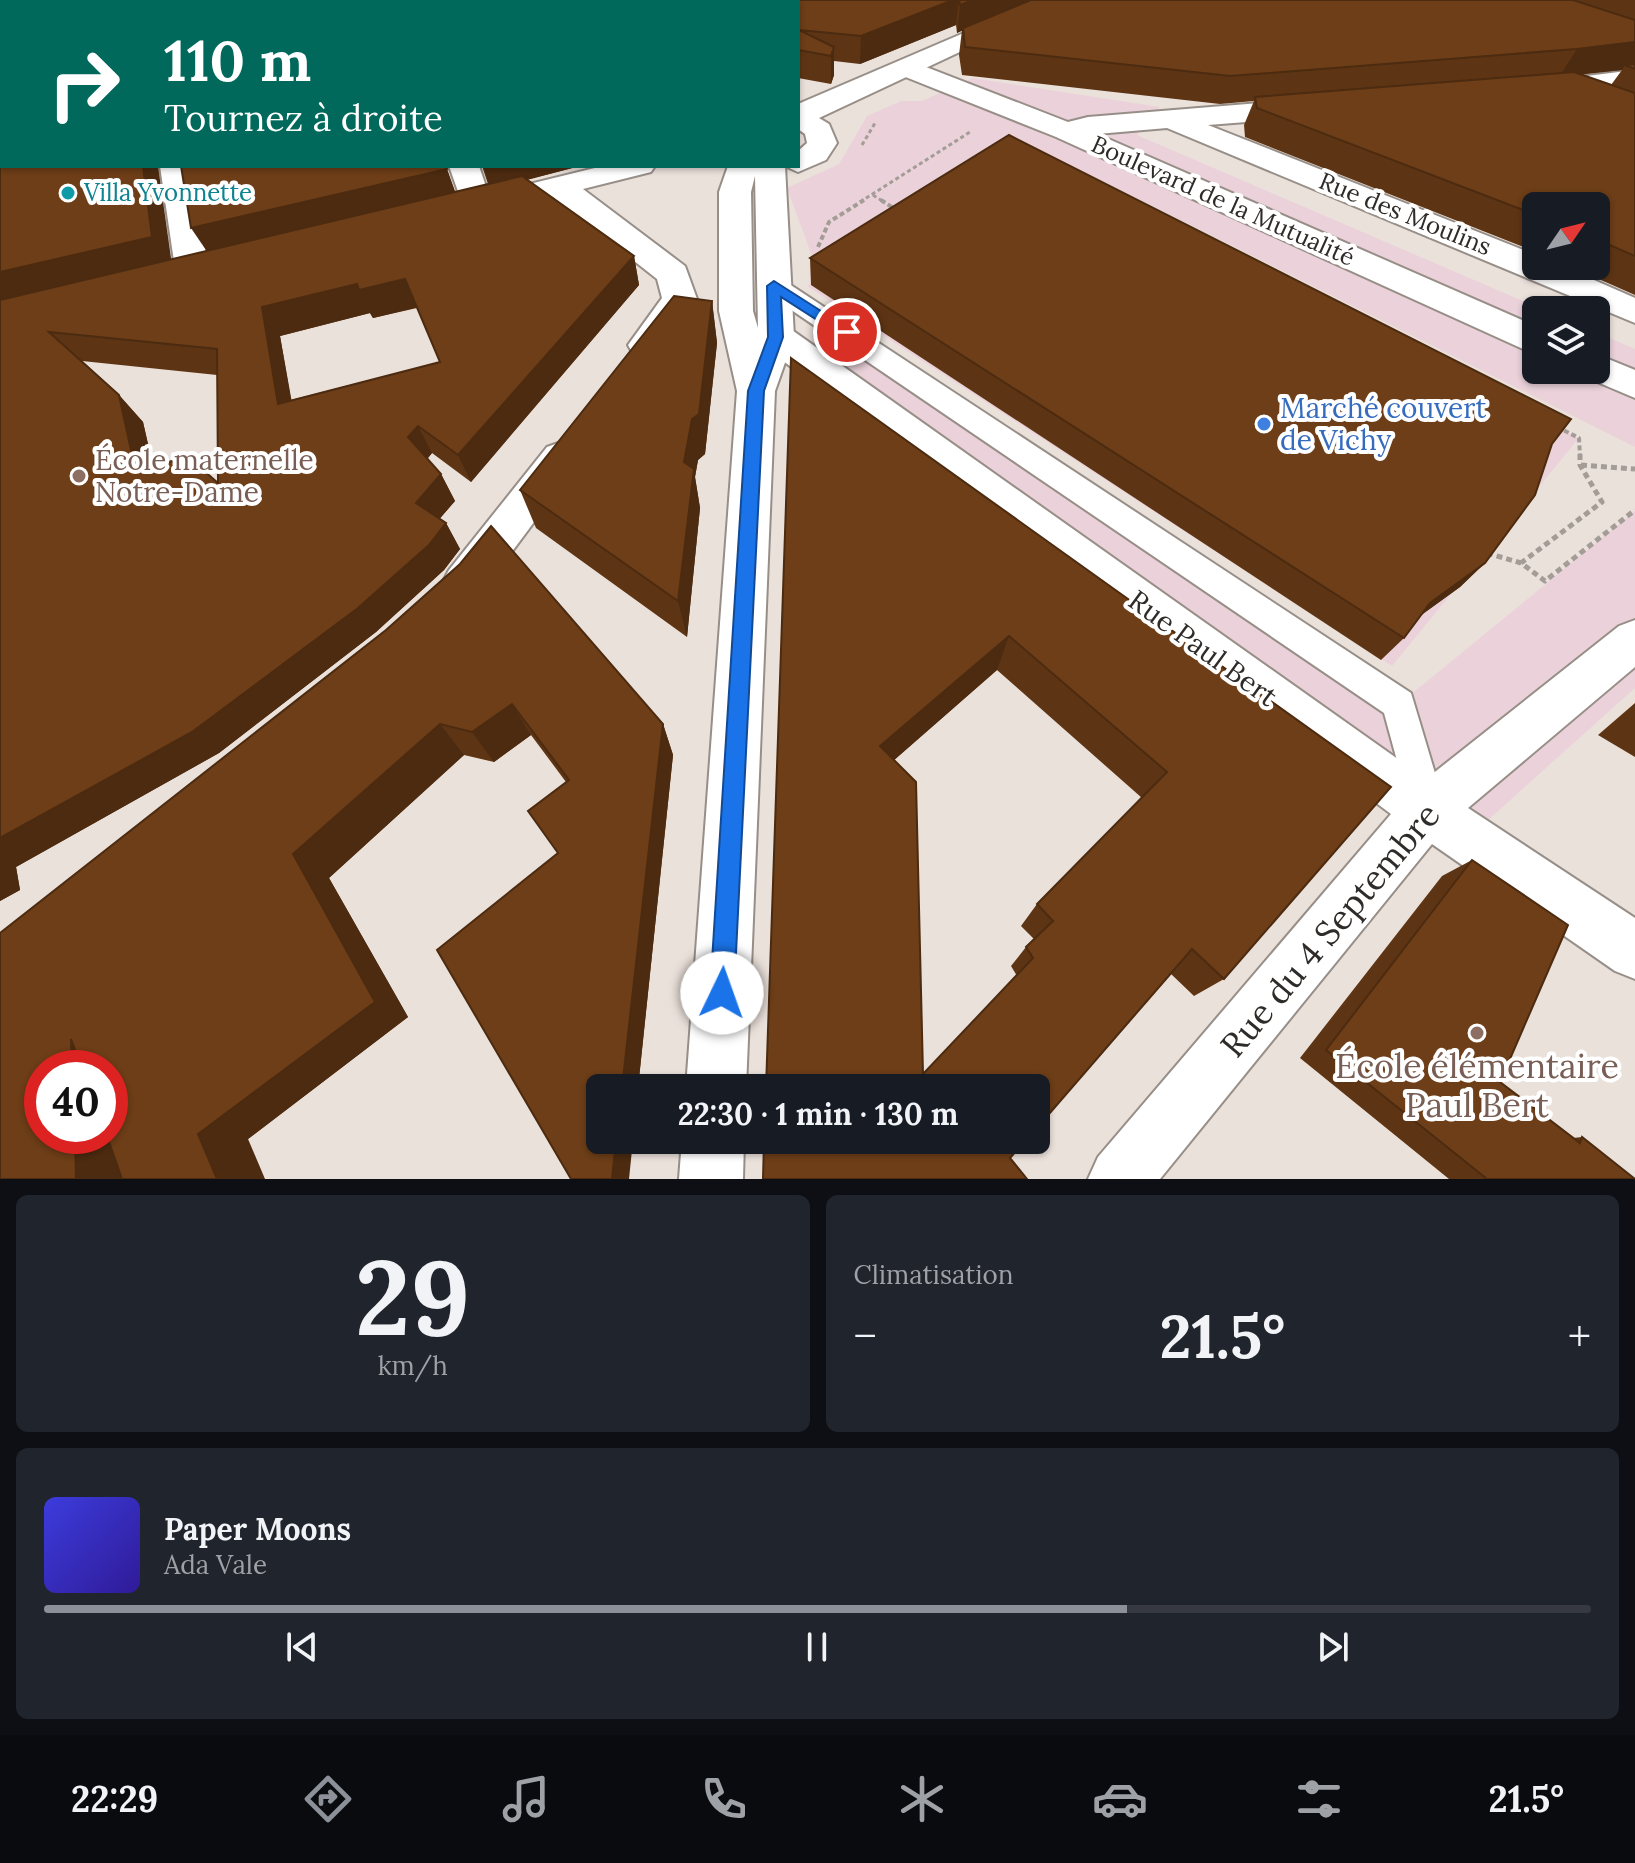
<!DOCTYPE html>
<html lang="fr">
<head>
<meta charset="utf-8">
<style>
  :root { --surface:#171b24; --page:#20242c; --text:#f1f3f6; --muted:#9ea1a6; --line:#363941; --accent:#8c9099 }
  body { margin:0; font-family:Lora,serif; background:var(--page); color:var(--text); height:100vh; display:flex; flex-direction:column; font-size:30px; white-space:nowrap }
  * { box-sizing:border-box; margin:0 }
  p { font-size:26px; color:var(--muted) }
  .icon { flex:none; width:44px; height:44px; fill:none; stroke:currentColor; stroke-width:2; stroke-linecap:round; stroke-linejoin:round }
  .map { position:relative; height:1179px; overflow:hidden }
  .drawer { display:flex; flex-direction:column; gap:16px; padding:16px; background:#0d0f14; flex:1 }
  .drawer>* { flex:none }
  .hud { position:absolute; left:0px; top:0px; width:800px; height:168px; box-shadow:0 2px 6px #0004; background:#00695c; color:#fff; overflow:hidden }
  .needle { width:52px; rotate:55deg }
  .tools { position:absolute; left:1522px; top:192px; display:grid; gap:16px }
  .tools a { display:grid; place-items:center; width:88px; height:88px; border-radius:12px; background:var(--surface); box-shadow:0 2px 6px #0004; font-size:40px }
  .speed { position:absolute; left:24px; top:1050px; display:flex; gap:16px; font-size:40px; font-weight:700; text-align:center }
  .speed>* { display:grid; place-content:center; width:104px; height:104px; border-radius:50%; background:var(--surface); box-shadow:0 2px 6px #0004; line-height:1 }
  .speed .limit { border:12px solid #d22; background:#fff; color:#111 }
  .pin { position:absolute; display:grid; place-items:center; width:68px; height:68px; color:#fff; margin:-34px; border:4px solid #fff; border-radius:50%; box-shadow:0 2px 8px #0007 }
  .me { position:absolute; width:88px; margin:-44px; rotate:3deg; stroke-linejoin:round; filter:drop-shadow(0 0 6px #0008) }
  .turn { display:flex; align-items:center; gap:28px; height:168px; padding:0 32px; font-size:36px }
  .turn .icon { width:104px; height:104px; stroke-width:2.5 }
  .turn b { display:block; font-size:56px; line-height:68px }
  .big { font-size:60px; font-weight:800; line-height:1.1 }
  .drawer .widget { flex:1; display:flex; flex-direction:column; justify-content:center; gap:12px; min-width:0; padding:0 28px; border-radius:12px; background:var(--page) }
  .drawer .dial { align-items:center; gap:0 }
  .dial b { font-size:104px; line-height:1 }
  .song { display:flex; align-items:center; gap:24px }
  .cover { width:96px; height:96px; border-radius:12px; background:linear-gradient(135deg,hsl(240 70% 55%),hsl(250 70% 35%)) }
  .played { height:8px; border-radius:4px; background:linear-gradient(90deg,var(--accent) 70%,var(--line) 70%) }
  .keys { display:flex; justify-content:space-around; direction:ltr }
  .heat { display:flex; justify-content:space-between; align-items:center; font-size:44px; direction:ltr }
  .drawer .tiles { flex:1; display:grid; gap:16px; grid-template-columns:1fr 1fr }
  .widget:last-child { grid-column:span 2 }
  .trip { position:absolute; left:586px; top:1074px; width:464px; height:80px; border-radius:12px; background:var(--surface); box-shadow:0 2px 6px #0004; font-weight:800; line-height:80px; text-align:center }
  .menu { display:flex; height:128px; justify-content:space-around; align-items:center; background:#090b0e; color:var(--muted) }
  .menu .icon { width:56px; height:56px }
  .menu .on { color:var(--accent) }
  .menu b { font-size:36px; color:var(--text) }
  .map>svg:first-child { display:block }
  .commercial { fill:#ebd2da }
  .lines { fill:none; stroke-linecap:round; stroke-linejoin:round }
  .service-casing { stroke:#978e88; stroke-width:4 }
  .minor-casing { stroke:#978e88; stroke-width:4 }
  .tertiary-casing { stroke:#978e88; stroke-width:4 }
  .path-far2 { stroke:#a39c97; stroke-width:3; stroke-dasharray:4 3; stroke-linecap:butt }
  .path-far1 { stroke:#a39c97; stroke-width:4; stroke-dasharray:5 3; stroke-linecap:butt }
  .path { stroke:#a39c97; stroke-width:5; stroke-dasharray:6 4; stroke-linecap:butt }
  .service { fill:#fff; fill-rule:evenodd }
  .minor { fill:#fff; fill-rule:evenodd }
  .tertiary { fill:#fff; fill-rule:evenodd }
  .wall { fill:#5e3514; fill-rule:evenodd }
  .shaded-wall { fill:#4c2b10 }
  .building { fill:#6d3e17; stroke:#4c2b10; stroke-width:2; fill-rule:evenodd }
  .route { fill:#1a73e8; stroke:#114b97; stroke-width:2 }
  .culture-dot { fill:#0f9aa8; stroke:#fff; stroke-width:3 }
  .shop-dot { fill:#3f7fe0; stroke:#fff; stroke-width:3 }
  .education-dot { fill:#8d6e63; stroke:#fff; stroke-width:3 }
  .labels { text-anchor:middle; stroke-width:8; stroke-linejoin:round; paint-order:stroke }
  .far-culture-label { font-size:24px; fill:#0d838f; stroke:#fff; text-anchor:start }
  .far-street-label { font-size:24px; fill:#2e2b29; stroke:#fff }
  .shop-label { font-size:28px; fill:#366cbe; stroke:#fff; text-anchor:start }
  .education-label { font-size:28px; fill:#785e54; stroke:#fff; text-anchor:start }
  .street-label { font-size:28px; fill:#2e2b29; stroke:#fff }
  .near-street-label { font-size:34px; fill:#2e2b29; stroke:#fff }
  .near-education-label { font-size:34px; fill:#785e54; stroke:#fff }
</style>
</head>
<body>
<div class="map">
<svg width="1635" height="1179" viewBox="0 0 1635 1179">
  <rect width="100%" height="100%" fill="#ebe1db"/>
  <g class="commercial">
    <path d="M973 78 1160 107 1137 135 1544 310H1536V370H1596V332L1635 349V447L1034 147H1005L1579 438 1392 666 807 286 992 155 813 259 787 188 839 164 867 116 901 101H922Z"/>
    <path d="M843 341 1399 704 1635 511V688L1468 838 802 371Z"/>
  </g>
  <g class="lines">
    <g class="service-casing">
      <path id="service" d="M774 278 783 280 1411 693 1446 810 1440 823 1427 828 1414 823 1384 713 765 292 762 286 765 280Z"/>
    </g>
    <g class="minor-casing">
      <g id="minor">
        <path d="M908 60 1068 122 1088 117 1310 99 1320 102 1324 108 1320 114 1310 117 1208 125 1536 255V266H1562L1635 298V323L1167 128 1097 134 1536 326V352L1523 349 1056 137 898 74 894 68 898 62Z"/>
        <path d="M1635 70V86L1546 97 1536 95 1532 89 1536 83 1546 81Z"/>
        <path d="M160 166H190L210 275 205 283 193 286 181 283 176 275Z"/>
        <path d="M449 166H479L493 207 488 214 477 216 466 214Z"/>
        <path d="M560 178 571 180 685 266 697 299 659 354 646 357 633 354 628 345 662 298 657 279 549 194 545 187 549 180Z"/>
        <path d="M776 325 789 328 1426 779 1619 626 1635 620V667L1468 808 1635 918V979L1615 971 1432 844 1160 1179H1088L1098 1157 1391 814 763 346 758 337 763 328Z"/>
        <path d="M1596 354 1635 370V398L1583 376 1579 370H1596Z"/>
        <path d="M561 442 575 447 581 457 575 467 479 596 464 601 449 596 442 583 449 570 547 447Z"/>
      </g>
    </g>
    <g class="tertiary-casing">
      <g id="tertiary">
        <path d="M1041 0H1075L1072 5 964 50 819 118 829 124 837 143 826 160 798 172 785 166 794 337 775 391 746 1088H686L737 391 719 311V192L728 166H798V151L807 143 805 134 798 129V104ZM755 176 758 328 753 311 751 192Z"/>
        <path d="M603 166H655L651 172 483 214 472 212 467 205 472 198Z"/>
        <path d="M682 1140H744L743 1179H679Z"/>
      </g>
    </g>
    <g class="path-far2">
      <path d="M862 145 875 123"/>
      <path d="M873 195 884 202"/>
      <path d="M860 202 970 132"/>
    </g>
    <g class="path-far1">
      <path d="M881 200 898 211"/>
      <path d="M818 247 829 222 864 200"/>
      <path d="M1557 427 1579 438 1580 456"/>
    </g>
    <g class="path">
      <path d="M1580 454V465L1602 502 1521 563 1545 581 1635 510"/>
      <path d="M1581 465 1635 469"/>
      <path d="M1487 553 1521 563"/>
    </g>
    <use href="#service" class="service"/>
    <use href="#minor" class="minor"/>
    <use href="#tertiary" class="tertiary"/>
  </g>
  <g class="wall">
    <path d="M0 0H1635V295L1569 266H1596V206H1536V252L1245 137 1244 125 1254 101 1220 104 962 75 959 55 962 30 957 33 956 25 860 64 834 61V75L831 84 798 78V2H2L171 260 206 251 446 167 455 192 488 184 482 166H580L527 180 634 256 639 285 471 482 432 453 427 459 441 474 455 501 439 519 446 523 460 549 444 570 376 632 219 753 16 867 20 890 0 901ZM1622 70 1611 85 1581 74ZM417 308 440 362 291 400 280 336 370 313 373 318ZM82 361 217 375 218 483 153 467 143 422 119 395Z"/>
    <path d="M810 258 1552 444 1485 563 1460 587 1420 616 1404 638 1381 660 811 285Z"/>
    <path d="M712 301 717 343 705 454 698 460 695 477 700 508 687 637 536 528 520 490Z"/>
    <path d="M791 358 1391 787 1224 979 1194 996 1171 974 1036 1129 766 1088ZM997 670 1142 798 1037 904 1021 926 1034 939 1026 947 1011 966 1017 976 923 1074 894 760Z"/>
    <path d="M386 630 663 724 673 755 638 1088H600L558 853 566 782 531 735 494 762 464 755 329 878 408 1017 248 1139 0 1179Z"/>
    <path d="M1635 703V757L1598 735Z"/>
    <path d="M1472 860 1500 1082 1573 1138 1582 1137 1635 1179H1449L1300 1058 1442 876Z"/>
  </g>
  <g class="shaded-wall">
    <path d="M953 0H959L956 25 860 64 861 36Z"/>
    <path d="M973 0H1033L957 33 960 5Z"/>
    <path d="M1635 42V68L1625 65 1622 70 1559 77 1577 49Z"/>
    <path d="M834 47V75L831 84V56Z"/>
    <path d="M143 166H158L172 265 0 306V272Z"/>
    <path d="M483 166H580L490 189Z"/>
    <path d="M447 169 457 197 210 256 191 228Z"/>
    <path d="M634 256 639 285 471 482 458 455Z"/>
    <path d="M405 279 418 307 373 318 370 313 280 336 297 431 278 404 262 307 357 284Z"/>
    <path d="M712 301 717 343 705 454 698 460 695 477 700 508 687 637 678 601 684 462Z"/>
    <path d="M119 395 143 422 161 500 136 473Z"/>
    <path d="M418 426 432 453 423 464 408 437Z"/>
    <path d="M441 474 455 501 431 529 416 503Z"/>
    <path d="M446 523 460 549 444 570 376 632 219 753 16 867 20 890 0 901V838Z"/>
    <path d="M1485 563 1460 587 1406 626 1430 603Z"/>
    <path d="M1009 636 997 670 876 776 880 746Z"/>
    <path d="M512 704 531 735 494 762 472 732Z"/>
    <path d="M440 724 464 755 329 878 408 1017 248 1139 265 1179H217L198 1134 293 854Z"/>
    <path d="M663 724 673 755 638 1088H622Z"/>
    <path d="M71 1039 128 1051 136 1179H76L75 1136H110V1068H72Z"/>
    <path d="M616 1140H633L629 1179H612Z"/>
  </g>
  <g class="building">
    <path d="M0 0H953L861 36 799 30 834 47 831 56 798 50V2H2V166H143L152 237 0 272Z"/>
    <path d="M959 0H973L960 5Z"/>
    <path d="M1031 0H1573L1635 20V42L1577 49 1230 76 965 47 963 28Z"/>
    <path d="M1635 64V69L1625 65Z"/>
    <path d="M1574 72 1635 93V256L1596 239V206H1536V215L1257 108 1255 97Z"/>
    <path d="M1009 135 1571 419 1552 444 1535 495 1485 563 1430 603 1404 638 810 258Z"/>
    <path d="M181 166H446L447 169 191 228Z"/>
    <path d="M522 176 634 256 458 455 418 426 408 437 441 474 416 503 446 523 429 545 358 608 192 732 0 838V300ZM405 279 440 362 278 404 262 307 357 284 359 290ZM49 332 217 349 218 483 187 456 136 473 119 395Z"/>
    <path d="M674 296 712 301 699 414 692 419 684 462 694 469 678 601 520 490Z"/>
    <path d="M791 358 1391 787 1224 979 1192 949 1036 1129V1088H766ZM1009 636 1167 772 1037 904 1053 921 1026 947 1033 958 923 1074 916 782 880 746Z"/>
    <path d="M491 526 663 724 622 1088H600V1140H616L612 1179H571L437 950 558 853 528 811 569 780 512 704 472 732 440 724 293 854 375 1002 198 1134 217 1179H122L107 1136H110V1068H82L71 1039 72 1068H42V1136H75L76 1179H0V933L386 630 460 564Z"/>
    <path d="M1472 860 1568 925 1500 1082 1580 1143 1582 1137 1635 1179H1487L1326 1050Z"/>
    <path d="M764 1140H1026L1010 1158 1027 1179H763Z"/>
  </g>
  <path class="route" d="M774 281 854 332 852 336H842L781 297 783 337 764 391 734 993 730 1001 722 1005 713 1001 710 993 748 391 768 337 767 286Z"/>
  <circle class="culture-dot" cx="68" cy="193" r="8"/>
  <circle class="shop-dot" cx="1264" cy="424" r="8"/>
  <g class="education-dot">
    <circle cx="79" cy="476" r="8"/>
    <circle cx="1477" cy="1033" r="8"/>
  </g>
  <g class="labels">
    <g class="far-culture-label">
      <text x="84" y="201">Villa Yvonnette</text>
    </g>
    <g class="far-street-label">
      <text transform="translate(1223 201) rotate(24)" y="8">Boulevard de la Mutualité</text>
      <text transform="translate(1405 214) rotate(22)" y="8">Rue des Moulins</text>
    </g>
    <g class="shop-label">
      <text x="1280" y="418">Marché couvert<tspan x="1280" dy="32">de Vichy</tspan></text>
    </g>
    <g class="education-label">
      <text x="95" y="470">École maternelle<tspan x="95" dy="32">Notre-Dame</tspan></text>
    </g>
    <g class="street-label">
      <text transform="translate(1203 648) rotate(36)" y="10">Rue Paul Bert</text>
    </g>
    <g class="near-street-label">
      <text transform="translate(1330 930) rotate(-50)" y="12">Rue du 4 Septembre</text>
    </g>
    <g class="near-education-label">
      <text x="1477" y="1078">École élémentaire<tspan x="1477" dy="39">Paul Bert</tspan></text>
    </g>
  </g>
</svg>
<div class="tools">
<a><svg class="needle" viewBox="-14 -14 28 28"><path d="M0-13l5 13h-10z" fill="#e53935"/><path d="M0 13l5-13h-10z" fill="#9ea1a6"/></svg></a>
<a><svg class="icon" aria-label="layers" viewBox="0 0 24 24"><path d="M12 4l9 5-9 5-9-5zM3 14l9 5 9-5"/></svg></a>
</div>
<div class="speed"><div class="limit">40</div></div>
<div class="pin" style="left:847px;top:332px;background:#d93025"><svg class="icon" aria-label="arrive" viewBox="0 0 24 24"><path d="M6 21V4h12l-3 4 3 4H6"/></svg></div>
<svg class="me" style="left:722px;top:993px" viewBox="-20 -20 40 40"><circle r="19" fill="#fff"/><path d="M0-13L10 11 0 6-10 11z" fill="#1a73e8"/></svg>
<div class="trip">22:30 · 1 min · 130 m</div>
<div class="hud">
<div class="turn"><svg class="icon" aria-label="right" viewBox="0 0 24 24"><path d="M7 20v-9h11M14 6l5 5-5 5"/></svg><div><b>110 m</b>Tournez à droite</div></div>
</div>
</div>
<section class="drawer">
<div class="tiles">
<div class="widget dial"><b>29</b><p>km/h</p></div>
<div class="widget"><p>Climatisation</p>
<div class="heat"><a>−</a><b class="big">21.5°</b><a>+</a></div>
</div>
<div class="widget">
<div class="song"><i class="cover"></i><div><b>Paper Moons</b><p>Ada Vale</p></div></div>
<div class="played"></div>
<div class="keys"><svg class="icon" aria-label="previous" viewBox="0 0 24 24"><path d="M18 5L8 12l10 7zM5 5v14"/></svg><svg class="icon" aria-label="pause" viewBox="0 0 24 24"><path d="M8 5v14M16 5v14"/></svg><svg class="icon" aria-label="next" viewBox="0 0 24 24"><path d="M6 5l10 7-10 7zM19 5v14"/></svg></div>
</div>
</div>
</section>
<nav class="menu">
<b>22:29</b>
<svg class="icon on" aria-label="directions" viewBox="0 0 24 24"><path d="M12 3l9 9-9 9-9-9zM9 14v-3h6M13 9l2 2-2 2"/></svg>
<svg class="icon" aria-label="music" viewBox="0 0 24 24"><path d="M9 18V5l10-2v13"/><circle cx="6" cy="18" r="3"/><circle cx="16" cy="16" r="3"/></svg>
<svg class="icon" aria-label="phone" viewBox="0 0 24 24"><path d="M5 4h4l2 5-3 2q2 4 5 5l2-3 5 2v4C11 20 4 13 5 4z"/></svg>
<svg class="icon" aria-label="climate" viewBox="0 0 24 24"><path d="M12 3v18M4 7l16 10M4 17L20 7"/></svg>
<svg class="icon" aria-label="car" viewBox="0 0 24 24"><path d="M5 17H2v-5l4-1 3-4h7l3 4 3 1v5h-3M9 17h6M6 11h13"/><circle cx="7" cy="17" r="2"/><circle cx="17" cy="17" r="2"/></svg>
<svg class="icon" aria-label="filters" viewBox="0 0 24 24"><path d="M4 7h16M4 17h16"/><circle cx="9" cy="7" r="2"/><circle cx="15" cy="17" r="2"/></svg>
<b>21.5°</b>
</nav>
</body>
</html>
